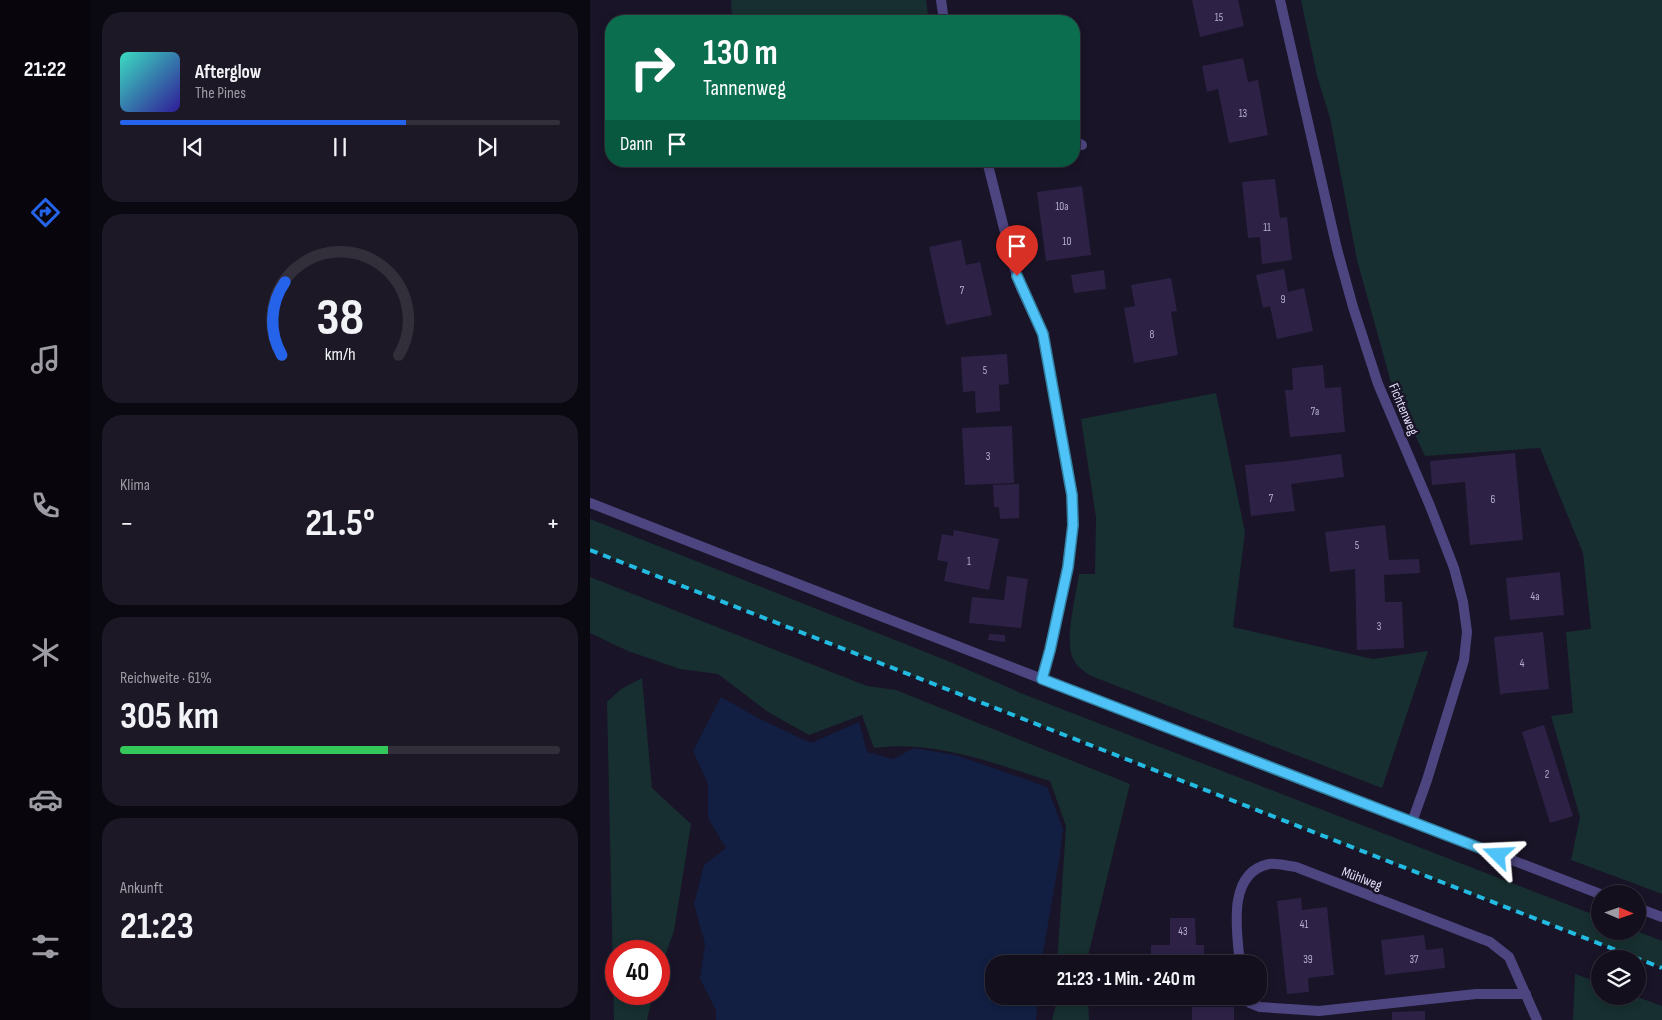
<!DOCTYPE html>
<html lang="de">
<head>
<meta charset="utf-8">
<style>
  :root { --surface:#130f1d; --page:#1c1826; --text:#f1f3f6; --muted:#9d9ca4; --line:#322f3b; --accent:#2563eb }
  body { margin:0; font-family:"Sofia Sans Condensed",sans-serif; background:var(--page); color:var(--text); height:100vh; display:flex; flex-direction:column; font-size:19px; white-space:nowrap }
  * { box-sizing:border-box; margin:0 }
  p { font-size:16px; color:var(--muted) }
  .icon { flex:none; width:28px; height:28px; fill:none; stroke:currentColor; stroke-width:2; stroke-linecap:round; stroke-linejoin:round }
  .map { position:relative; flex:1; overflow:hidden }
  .panel { display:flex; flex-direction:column; gap:12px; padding:12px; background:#0a0810; width:500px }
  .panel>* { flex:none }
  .guide { position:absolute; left:15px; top:15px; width:475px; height:152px; border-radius:20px; box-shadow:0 2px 8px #0003,0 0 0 1px var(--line); background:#0b6e4f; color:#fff; overflow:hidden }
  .needle { width:32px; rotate:92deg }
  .controls { position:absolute; left:1001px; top:885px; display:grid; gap:10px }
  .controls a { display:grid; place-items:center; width:55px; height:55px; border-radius:50%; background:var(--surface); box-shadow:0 2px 8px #0003,0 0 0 1px var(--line); font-size:25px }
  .speed { position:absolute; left:15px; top:940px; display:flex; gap:10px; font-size:25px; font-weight:700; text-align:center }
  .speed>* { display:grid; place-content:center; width:65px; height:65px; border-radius:50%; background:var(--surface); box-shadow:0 2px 8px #0003,0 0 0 1px var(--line); line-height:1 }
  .speed .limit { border:8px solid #d22; background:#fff; color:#111 }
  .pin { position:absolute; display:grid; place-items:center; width:42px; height:42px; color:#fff; margin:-51px -21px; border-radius:50% 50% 50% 0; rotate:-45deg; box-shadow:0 0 5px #0007 }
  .pin .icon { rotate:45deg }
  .me { position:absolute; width:55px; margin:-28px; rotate:291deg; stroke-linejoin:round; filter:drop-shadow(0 0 4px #0008) }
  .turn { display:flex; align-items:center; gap:18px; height:105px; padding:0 15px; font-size:22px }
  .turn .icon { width:65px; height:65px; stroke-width:2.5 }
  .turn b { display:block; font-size:35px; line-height:42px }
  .then { display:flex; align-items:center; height:48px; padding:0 15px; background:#0003; gap:10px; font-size:19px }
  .big { font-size:38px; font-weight:700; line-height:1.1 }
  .panel .widget { flex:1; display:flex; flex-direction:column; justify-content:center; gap:8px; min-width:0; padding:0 18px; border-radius:20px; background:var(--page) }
  .panel .dial { align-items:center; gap:0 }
  .dial svg { height:130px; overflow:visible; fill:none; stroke:var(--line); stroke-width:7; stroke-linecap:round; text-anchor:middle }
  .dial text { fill:var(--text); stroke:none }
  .song { display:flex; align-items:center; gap:15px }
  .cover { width:60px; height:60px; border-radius:8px; background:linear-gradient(135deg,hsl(170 70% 55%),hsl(250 70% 35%)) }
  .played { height:5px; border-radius:2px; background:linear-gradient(90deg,var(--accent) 65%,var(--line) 65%) }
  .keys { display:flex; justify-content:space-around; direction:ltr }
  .heat { display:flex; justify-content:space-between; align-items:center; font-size:28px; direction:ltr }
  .charge { height:8px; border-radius:4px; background:linear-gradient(90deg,#34c759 61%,var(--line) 0) }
  .trip { position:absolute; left:395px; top:955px; width:282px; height:50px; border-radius:20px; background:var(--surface); box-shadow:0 2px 8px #0003,0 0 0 1px var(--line); font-weight:700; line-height:50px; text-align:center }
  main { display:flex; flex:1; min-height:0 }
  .menu { display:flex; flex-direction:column; width:90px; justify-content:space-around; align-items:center; background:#08060c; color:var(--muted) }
  .menu .icon { width:35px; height:35px }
  .menu .active { color:var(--accent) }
  .menu b { font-size:22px; color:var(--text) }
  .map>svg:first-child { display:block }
  .green { fill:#172f30 }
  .water { fill:#121f42 }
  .building { fill:#2d2246 }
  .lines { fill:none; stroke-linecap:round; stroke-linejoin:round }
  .minor { stroke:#4d4580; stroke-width:10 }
  .tertiary { stroke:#4d4580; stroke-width:10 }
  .rail { stroke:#23bbe2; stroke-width:4; stroke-dasharray:8 6; stroke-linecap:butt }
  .route-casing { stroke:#337fa1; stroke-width:12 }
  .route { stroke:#4fc3f7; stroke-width:9 }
  .labels { text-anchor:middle; stroke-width:5; stroke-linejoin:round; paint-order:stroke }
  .number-label { font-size:11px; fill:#b6afce }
  .street-label { font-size:14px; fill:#e4defb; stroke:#191427 }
</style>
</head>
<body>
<main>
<nav class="menu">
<b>21:22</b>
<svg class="icon active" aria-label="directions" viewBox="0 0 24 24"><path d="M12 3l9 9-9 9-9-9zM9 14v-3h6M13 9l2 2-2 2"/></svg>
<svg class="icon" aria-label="music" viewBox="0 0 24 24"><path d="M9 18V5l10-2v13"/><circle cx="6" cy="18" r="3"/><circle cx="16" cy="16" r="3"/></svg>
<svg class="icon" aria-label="phone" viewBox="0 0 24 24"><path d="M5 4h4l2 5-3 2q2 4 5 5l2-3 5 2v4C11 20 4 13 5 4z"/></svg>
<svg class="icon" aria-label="climate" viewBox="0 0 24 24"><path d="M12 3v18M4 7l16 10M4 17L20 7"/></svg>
<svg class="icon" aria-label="car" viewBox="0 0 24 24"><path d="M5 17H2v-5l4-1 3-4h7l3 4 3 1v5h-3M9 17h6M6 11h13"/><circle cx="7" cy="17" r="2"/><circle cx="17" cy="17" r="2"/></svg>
<svg class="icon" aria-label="filters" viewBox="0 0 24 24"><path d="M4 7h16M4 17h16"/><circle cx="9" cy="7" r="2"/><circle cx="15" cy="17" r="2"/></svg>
</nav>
<section class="panel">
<div class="widget">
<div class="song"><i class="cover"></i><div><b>Afterglow</b><p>The Pines</p></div></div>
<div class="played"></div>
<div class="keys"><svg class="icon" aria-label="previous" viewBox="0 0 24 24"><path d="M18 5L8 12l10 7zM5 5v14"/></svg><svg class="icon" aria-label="pause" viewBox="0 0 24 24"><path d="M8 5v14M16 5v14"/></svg><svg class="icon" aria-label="next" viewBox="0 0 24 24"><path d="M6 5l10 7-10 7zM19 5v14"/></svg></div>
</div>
<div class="widget dial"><svg viewBox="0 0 100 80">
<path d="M14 69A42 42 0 1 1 86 69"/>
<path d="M14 69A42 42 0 0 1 16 24" stroke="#2563eb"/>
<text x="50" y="56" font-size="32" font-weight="700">38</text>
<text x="50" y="72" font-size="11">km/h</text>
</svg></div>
<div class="widget"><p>Klima</p>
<div class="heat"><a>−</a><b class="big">21.5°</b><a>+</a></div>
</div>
<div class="widget"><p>Reichweite · 61%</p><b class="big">305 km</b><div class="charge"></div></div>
<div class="widget"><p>Ankunft</p><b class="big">21:23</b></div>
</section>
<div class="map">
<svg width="1072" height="1020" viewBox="0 0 1072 1020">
  <rect width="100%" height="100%" fill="#191427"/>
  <g class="green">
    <path d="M141 0H336L339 21H142Z"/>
    <path d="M711 0H1072V894L981 860 990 817 961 716 983 713 976 632 1001 629 993 553 950 448 835 456 802 386 767 260 740 118 727 76Z"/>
    <path d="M626 393 655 532 643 627 783 659 838 651 792 788 501 676C493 671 486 666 482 656 475 636 486 596 489 574H505L506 517 491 419Z"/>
    <path d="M0 519 358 661 433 694 1010 917V931H1047L1072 941V968L0 550Z"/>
    <path d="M0 577 277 686 306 690 540 784 496 964H467L476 826 460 781C403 763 344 740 284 748L272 715 219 735 178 712 128 674 90 669 38 651 0 633Z"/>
    <path d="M52 678 62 788 101 824 84 931 69 972V951H26V994H63L57 1020H24L17 702 31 689Z"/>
    <path d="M985 974 1010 983V996H1045L1072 1006V1020H983Z"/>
    <path d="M466 996H498L499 1020H462L466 1005Z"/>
  </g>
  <path class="water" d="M131 697 168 718 221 743 269 722 277 752 303 759 324 748 366 755 457 787 473 829 470 855 451 964H404V996H448L446 1020H126V1010L110 979 115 944 104 904 114 865 136 848 118 818V784L103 751Z"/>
  <g class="building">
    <path d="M602 0H648L654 26 610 37Z"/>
    <path d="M653 58 658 82 668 80 678 135 639 143 628 89 617 92 612 66Z"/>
    <path d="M292 161H316V162L293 166Z"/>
    <path d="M685 179 690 218 697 217 702 260 672 264 670 237 658 238 652 182Z"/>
    <path d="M492 186 501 255 456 261 447 192Z"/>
    <path d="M371 240 376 265 390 262 402 315 356 325 339 247Z"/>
    <path d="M694 269 698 292 714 288 723 331 687 339 680 306 673 308 666 275Z"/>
    <path d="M514 270 516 289 484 293 481 275Z"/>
    <path d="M581 278 587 311 581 312 588 355 544 363 534 308 545 306 541 285Z"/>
    <path d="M417 354 419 384 409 385 410 411 386 413 385 391 373 392 371 357Z"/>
    <path d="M733 365 735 388 751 387 755 432 700 437 695 390H703L702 368Z"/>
    <path d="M422 426 424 483 375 485 372 428Z"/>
    <path d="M925 453 933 540 880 545 875 482 842 485 840 461Z"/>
    <path d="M751 454 754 477 701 484 705 511 661 516 655 465 699 461Z"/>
    <path d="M429 484V518L410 519 409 507H404L403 485Z"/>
    <path d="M795 525 799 560 829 559 830 573 794 575 795 602H812L814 648 767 650 765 569 740 572 735 532Z"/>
    <path d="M364 530 409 539 399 590 354 581 358 562 347 560 352 534 363 536Z"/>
    <path d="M970 572 974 615 920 620 916 578Z"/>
    <path d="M417 576 438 579 431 628 379 623 382 597 414 600Z"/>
    <path d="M953 632 959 689 910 694 904 637Z"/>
    <path d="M399 634 415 635V642L398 640Z"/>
    <path d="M954 725 983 816 960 823 932 732Z"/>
    <path d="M711 898 712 910 737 907 744 975 718 978 719 992 697 994 687 901Z"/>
    <path d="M580 918H605L606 945H614V964H561V945H580Z"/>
    <path d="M834 935 836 950 853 948 855 968 795 975 791 940Z"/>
    <rect x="602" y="1007" width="42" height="13"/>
    <path d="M835 1011V1020H802V1012Z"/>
  </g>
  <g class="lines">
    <g class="minor">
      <path d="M351 0 354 21"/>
      <path d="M690 0 747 249 763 307 788 384 840 506 864 568 873 602 877 632 874 660 837 780 822 822"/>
      <path d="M484 141 492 145"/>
      <path d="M397 161 423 264 431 288 453 334 482 495 483 525 478 567 460 650 452 679"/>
      <path d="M650 964C647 933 636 873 679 864 686 863 698 866 706 867L900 942 919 957 947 1020"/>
      <path d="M656 996 660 1003 670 1007 729 1011 886 994H936"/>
    </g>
    <g class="tertiary">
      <path d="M0 503 452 679 1010 894"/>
      <path d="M1048 908 1072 917"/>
    </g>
    <path class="rail" d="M0 550 1072 968"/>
  </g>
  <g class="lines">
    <g class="route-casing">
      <path id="route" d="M427 276 453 334 482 495 483 525 478 567 460 650 452 679 908 855"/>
    </g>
    <use href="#route" class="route"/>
  </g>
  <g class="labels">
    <g class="number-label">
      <text x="629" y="21">15</text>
      <text x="653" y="117">13</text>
      <text x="472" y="210">10a</text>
      <text x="677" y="231">11</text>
      <text x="477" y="245">10</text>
      <text x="372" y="294">7</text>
      <text x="693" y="303">9</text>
      <text x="562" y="338">8</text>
      <text x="395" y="374">5</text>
      <text x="725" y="415">7a</text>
      <text x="398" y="460">3</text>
      <text x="681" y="502">7</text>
      <text x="903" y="503">6</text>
      <text x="767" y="549">5</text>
      <text x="379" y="565">1</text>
      <text x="945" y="600">4a</text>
      <text x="789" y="630">3</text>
      <text x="932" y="667">4</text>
      <text x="957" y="778">2</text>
      <text x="714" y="928">41</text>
      <text x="593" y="935">43</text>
      <text x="718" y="963">39</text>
      <text x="824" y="963">37</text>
    </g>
    <g class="street-label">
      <text transform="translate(814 409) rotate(67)" y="5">Fichtenweg</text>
      <text transform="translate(772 878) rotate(21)" y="5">Mühlweg</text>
    </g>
  </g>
</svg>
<div class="controls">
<a><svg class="needle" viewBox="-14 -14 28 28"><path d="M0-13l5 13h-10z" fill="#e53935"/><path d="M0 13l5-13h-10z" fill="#9d9ca4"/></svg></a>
<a><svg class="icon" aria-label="layers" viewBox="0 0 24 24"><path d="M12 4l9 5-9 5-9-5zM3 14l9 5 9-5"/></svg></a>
</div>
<div class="speed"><div class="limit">40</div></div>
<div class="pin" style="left:427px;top:276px;background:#d93025"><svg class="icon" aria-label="arrive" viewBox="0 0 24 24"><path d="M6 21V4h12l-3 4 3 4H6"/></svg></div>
<svg class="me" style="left:908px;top:855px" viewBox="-20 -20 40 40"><path d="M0-17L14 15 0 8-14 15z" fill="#4fc3f7" stroke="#fff" stroke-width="4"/></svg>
<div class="trip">21:23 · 1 Min. · 240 m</div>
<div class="guide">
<div class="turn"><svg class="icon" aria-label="right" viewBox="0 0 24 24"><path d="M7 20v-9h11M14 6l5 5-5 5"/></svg><div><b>130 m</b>Tannenweg</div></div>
<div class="then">Dann<svg class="icon" aria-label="arrive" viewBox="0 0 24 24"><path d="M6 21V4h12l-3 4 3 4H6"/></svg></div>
</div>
</div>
</main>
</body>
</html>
